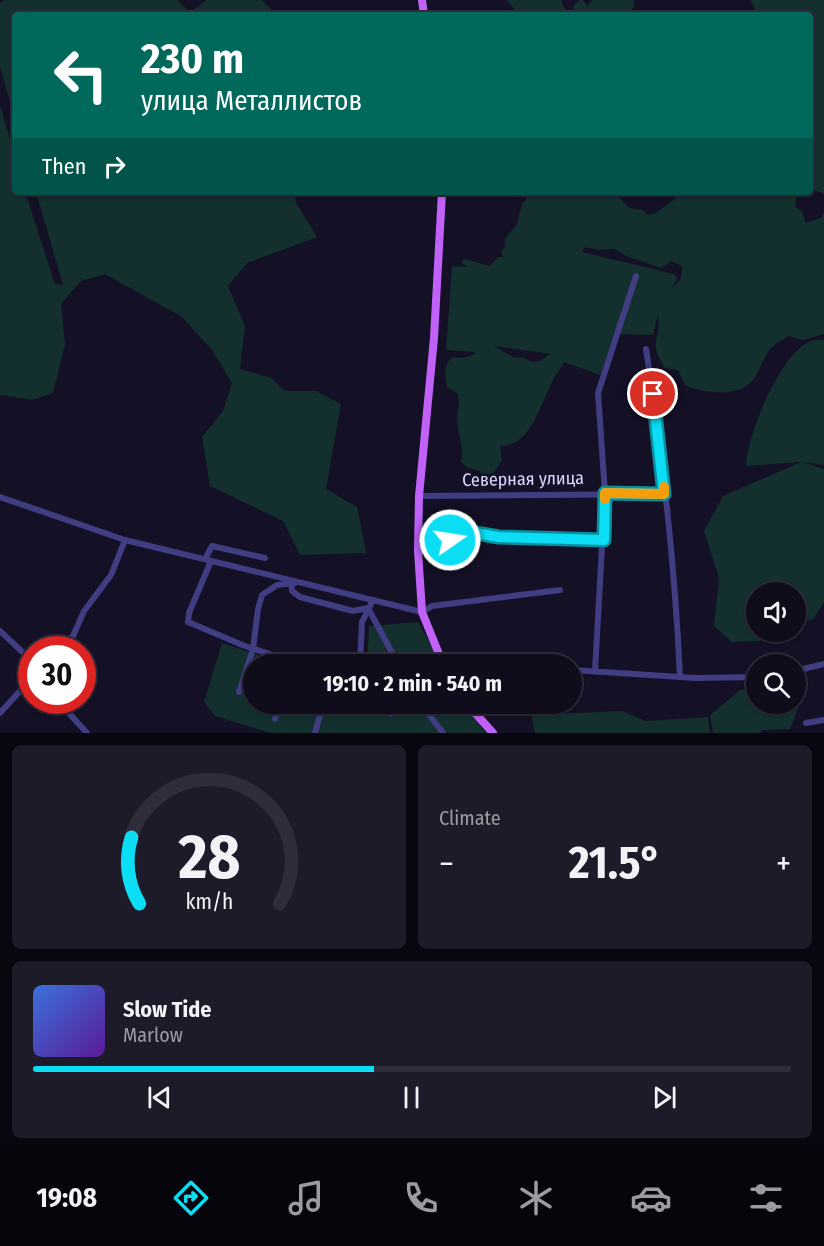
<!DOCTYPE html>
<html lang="en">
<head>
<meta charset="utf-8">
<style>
  :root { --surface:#0f0c1c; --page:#1d1a29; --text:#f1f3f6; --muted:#9b9ba3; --line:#2f2c3b; --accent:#0bddf4 }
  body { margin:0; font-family:"Fira Sans Condensed",sans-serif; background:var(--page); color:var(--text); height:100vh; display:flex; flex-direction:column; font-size:22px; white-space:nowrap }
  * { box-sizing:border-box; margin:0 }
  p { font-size:20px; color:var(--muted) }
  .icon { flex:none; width:33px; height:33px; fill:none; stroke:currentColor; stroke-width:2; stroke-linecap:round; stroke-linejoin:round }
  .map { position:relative; height:733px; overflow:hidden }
  .side { display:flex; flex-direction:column; gap:12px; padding:12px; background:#08070f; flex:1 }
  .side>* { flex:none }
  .guide { position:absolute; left:12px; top:12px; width:801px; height:183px; border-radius:6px; box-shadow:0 2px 4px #0004,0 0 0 2px var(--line); background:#00695c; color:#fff; overflow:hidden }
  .buttons { position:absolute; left:746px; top:582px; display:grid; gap:12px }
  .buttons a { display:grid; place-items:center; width:60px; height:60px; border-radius:50%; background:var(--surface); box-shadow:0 2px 4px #0004,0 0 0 2px var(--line); font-size:30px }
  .speed { position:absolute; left:18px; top:636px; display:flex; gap:12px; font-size:30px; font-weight:700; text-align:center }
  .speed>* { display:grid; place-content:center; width:78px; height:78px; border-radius:50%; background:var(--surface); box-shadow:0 2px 4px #0004,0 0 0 2px var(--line); line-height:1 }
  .speed .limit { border:9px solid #d22; background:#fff; color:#111 }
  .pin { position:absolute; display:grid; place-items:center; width:51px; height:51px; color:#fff; margin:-26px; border:3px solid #fff; border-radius:50%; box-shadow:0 2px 6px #0007 }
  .me { position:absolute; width:66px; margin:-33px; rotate:77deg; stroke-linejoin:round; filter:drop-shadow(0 0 4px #0008) }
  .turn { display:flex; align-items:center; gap:21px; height:126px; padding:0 30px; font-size:27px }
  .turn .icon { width:78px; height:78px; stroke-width:2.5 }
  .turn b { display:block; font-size:42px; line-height:51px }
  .then { display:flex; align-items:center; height:57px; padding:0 30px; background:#0003; gap:12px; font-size:22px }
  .big { font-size:45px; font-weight:700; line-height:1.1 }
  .side .widget { flex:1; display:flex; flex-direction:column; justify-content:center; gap:9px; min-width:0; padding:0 21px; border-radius:9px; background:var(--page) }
  .side .dial { align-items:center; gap:0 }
  .dial svg { height:156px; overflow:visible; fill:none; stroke:var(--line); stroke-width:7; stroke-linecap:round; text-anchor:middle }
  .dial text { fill:var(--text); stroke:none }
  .song { display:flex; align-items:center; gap:18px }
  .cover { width:72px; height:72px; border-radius:9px; background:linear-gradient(135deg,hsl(220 70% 55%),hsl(270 70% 35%)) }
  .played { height:6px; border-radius:3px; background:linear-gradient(90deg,var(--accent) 45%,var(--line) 45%) }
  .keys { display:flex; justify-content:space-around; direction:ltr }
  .heat { display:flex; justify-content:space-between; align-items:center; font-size:33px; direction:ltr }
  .side .tiles { flex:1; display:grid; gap:12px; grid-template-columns:1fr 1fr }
  .widget:last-child { grid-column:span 2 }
  .trip { position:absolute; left:243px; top:654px; width:339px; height:60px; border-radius:30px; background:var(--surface); box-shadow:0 2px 4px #0004,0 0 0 2px var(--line); font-weight:700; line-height:60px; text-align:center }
  .dock { display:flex; height:96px; justify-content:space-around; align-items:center; background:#06050b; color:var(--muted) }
  .dock .icon { width:42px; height:42px }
  .dock .selected { color:var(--accent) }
  .dock b { font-size:27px; color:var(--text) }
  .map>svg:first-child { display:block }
  .green { fill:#132f2e; fill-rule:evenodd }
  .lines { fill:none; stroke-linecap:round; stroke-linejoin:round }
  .minor { stroke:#403d82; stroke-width:6 }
  .major { stroke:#c062f8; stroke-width:8 }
  .route-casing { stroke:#07909f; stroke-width:15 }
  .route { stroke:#0bddf4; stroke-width:10 }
  .slow { stroke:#f59e0b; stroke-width:10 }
  .labels { text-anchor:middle; stroke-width:6; stroke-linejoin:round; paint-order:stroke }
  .street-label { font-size:18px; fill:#dad6fd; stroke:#141025 }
</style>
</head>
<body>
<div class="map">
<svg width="824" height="733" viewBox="0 0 824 733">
  <rect width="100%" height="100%" fill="#141025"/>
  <g class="green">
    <path d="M4 0H177L190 12 207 0H262L272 10 287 15H15V119L0 67V3Z"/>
    <path d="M507 0H561L567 15H514V9Z"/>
    <path d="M580 0H583L587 6 592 0H634V6L629 15H571L574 5Z"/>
    <path d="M750 0H824V194L810 188V15H759Z"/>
    <path d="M0 105 15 157V192H25L55 284 63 285 36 192H295L296 203 317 237 247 263 228 286 245 326 240 369 271 378 285 391H316L341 404 326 489 357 507 366 553 300 555 283 521 210 486 202 437 223 411 232 383 212 350 182 317 105 274 81 281 61 304 65 344 53 393 32 400 0 395Z"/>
    <path d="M524 192H613L630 208 643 210 649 215 656 213 684 192H797L795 207 802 211 806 223 821 218 824 212V334L803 340 788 336C783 340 776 343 772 347 762 357 760 375 749 384 735 397 700 393 685 385L678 370 665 368C647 342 661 341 658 314L653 335 615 334 600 375 564 362C562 368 557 372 554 378 542 400 531 448 500 446L502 460 491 477 484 479 480 471 468 468 461 462C465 447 457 434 457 418 458 409 460 403 458 394L447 387C445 375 443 365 453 357L464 358 475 354V352L446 350 452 266 467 267 461 262 464 259 490 266 498 257H503L501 251 505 247V239L517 224 522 204 527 198ZM585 247 600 250 614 249 626 256 661 268 671 261 682 266 681 278 672 288 677 278 674 274 582 252ZM493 346H494L550 354 540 361 532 362 524 358 513 357Z"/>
    <path d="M813 340H824V465L802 462 824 469V602L813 619 795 626V592H756V632H783L759 641 732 642 714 626 719 578 704 531 723 496 801 462 746 466C747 434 782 349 813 340Z"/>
    <path d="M418 622 442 664H367L369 626Z"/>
    <path d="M222 643 286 664H254V704H463L486 733H270L215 716 204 702Z"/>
    <path d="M795 681 805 691 790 729 762 730 759 733H713L710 715 740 690 756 687V704H795Z"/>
    <path d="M530 711 549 714 622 711 646 721 708 717 710 733H535Z"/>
  </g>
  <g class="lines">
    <g class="minor">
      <path d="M646 349C663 458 675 567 680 677"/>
      <path d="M419 496 664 494"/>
      <path d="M0 497 125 540 422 612 432 606 560 590"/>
      <path d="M418 551 459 536 475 533 499 537 604 540"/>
      <path d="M205 559 212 546 265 558"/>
      <path d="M211 561 189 613 188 622 245 646 301 664"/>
      <path d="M291 583 292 591 300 597 353 611 368 608 398 664"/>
      <path d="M0 631 32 661"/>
      <path d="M57 650 73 636 84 611 111 575 125 540"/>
      <path d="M360 664 362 622 373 600"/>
      <path d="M572 670 696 678 756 677"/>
      <path d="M595 671 605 493 598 393 636 276"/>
      <path d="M795 671 824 664"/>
      <path d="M239 692 253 649 258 609 262 595 277 585 295 583"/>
      <path d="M57 700 87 733"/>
      <path d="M421 704 443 733"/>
      <path d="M0 713 32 678"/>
      <path d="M391 714 401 704"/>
      <path d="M275 719 280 704"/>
      <path d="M806 723 824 720"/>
      <path d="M315 733 323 704"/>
    </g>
    <g class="major">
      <path d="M422 0 424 15"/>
      <path d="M442 192 434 338 419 496 418 551 422 612 443 664"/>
      <path d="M467 704 493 733"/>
    </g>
  </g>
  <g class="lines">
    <g class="route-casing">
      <path id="route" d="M450 540 475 533 499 537 604 540 605 493 664 494 653 394"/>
    </g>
    <use href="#route" class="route"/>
    <path class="slow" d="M605 499V493L664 494V487"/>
  </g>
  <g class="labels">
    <g class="street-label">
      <text transform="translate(523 479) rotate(-1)" y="6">Северная улица</text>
    </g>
  </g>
</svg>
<div class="buttons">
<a><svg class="icon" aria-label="sound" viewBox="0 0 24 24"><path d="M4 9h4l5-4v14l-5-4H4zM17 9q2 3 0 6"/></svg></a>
<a><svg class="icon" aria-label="search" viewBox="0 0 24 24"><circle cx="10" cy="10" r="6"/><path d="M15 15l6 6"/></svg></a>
</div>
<div class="speed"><div class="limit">30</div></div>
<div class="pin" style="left:653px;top:394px;background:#d93025"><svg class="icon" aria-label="arrive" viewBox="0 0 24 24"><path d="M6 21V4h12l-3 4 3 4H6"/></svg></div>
<svg class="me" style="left:450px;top:540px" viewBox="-20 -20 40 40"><circle r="17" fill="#0bddf4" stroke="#fff" stroke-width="3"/><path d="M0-11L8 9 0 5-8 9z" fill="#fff"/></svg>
<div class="trip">19:10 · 2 min · 540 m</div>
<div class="guide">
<div class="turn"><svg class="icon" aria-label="left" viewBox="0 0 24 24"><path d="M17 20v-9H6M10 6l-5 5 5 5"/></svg><div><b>230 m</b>улица Металлистов</div></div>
<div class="then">Then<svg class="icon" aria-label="right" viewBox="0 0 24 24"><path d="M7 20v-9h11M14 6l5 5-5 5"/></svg></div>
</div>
</div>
<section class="side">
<div class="tiles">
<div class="widget dial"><svg viewBox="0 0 100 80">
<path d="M14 69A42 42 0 1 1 86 69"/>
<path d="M14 69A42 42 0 0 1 10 35" stroke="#0bddf4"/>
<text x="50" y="56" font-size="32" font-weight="700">28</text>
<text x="50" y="72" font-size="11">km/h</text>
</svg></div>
<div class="widget"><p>Climate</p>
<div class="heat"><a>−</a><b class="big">21.5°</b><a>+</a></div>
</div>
<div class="widget">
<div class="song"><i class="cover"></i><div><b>Slow Tide</b><p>Marlow</p></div></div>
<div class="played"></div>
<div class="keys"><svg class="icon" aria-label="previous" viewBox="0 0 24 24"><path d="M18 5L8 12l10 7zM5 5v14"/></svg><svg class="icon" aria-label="pause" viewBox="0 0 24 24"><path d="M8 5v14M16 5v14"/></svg><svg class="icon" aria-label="next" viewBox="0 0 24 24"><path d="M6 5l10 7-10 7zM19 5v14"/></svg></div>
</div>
</div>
</section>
<nav class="dock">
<b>19:08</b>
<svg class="icon selected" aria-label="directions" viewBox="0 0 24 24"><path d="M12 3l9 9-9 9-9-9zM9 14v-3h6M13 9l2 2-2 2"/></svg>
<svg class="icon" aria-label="music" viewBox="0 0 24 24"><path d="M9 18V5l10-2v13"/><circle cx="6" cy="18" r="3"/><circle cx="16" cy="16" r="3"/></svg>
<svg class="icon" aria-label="phone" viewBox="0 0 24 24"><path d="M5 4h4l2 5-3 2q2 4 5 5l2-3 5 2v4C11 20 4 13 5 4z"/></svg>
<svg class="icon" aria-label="climate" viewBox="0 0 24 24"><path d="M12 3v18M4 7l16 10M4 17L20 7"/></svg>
<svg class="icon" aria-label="car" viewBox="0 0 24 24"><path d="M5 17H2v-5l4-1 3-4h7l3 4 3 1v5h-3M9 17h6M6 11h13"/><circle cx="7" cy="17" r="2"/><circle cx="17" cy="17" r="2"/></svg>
<svg class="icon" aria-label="filters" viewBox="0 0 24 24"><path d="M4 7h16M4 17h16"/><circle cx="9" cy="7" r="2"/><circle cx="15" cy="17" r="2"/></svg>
</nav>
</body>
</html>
